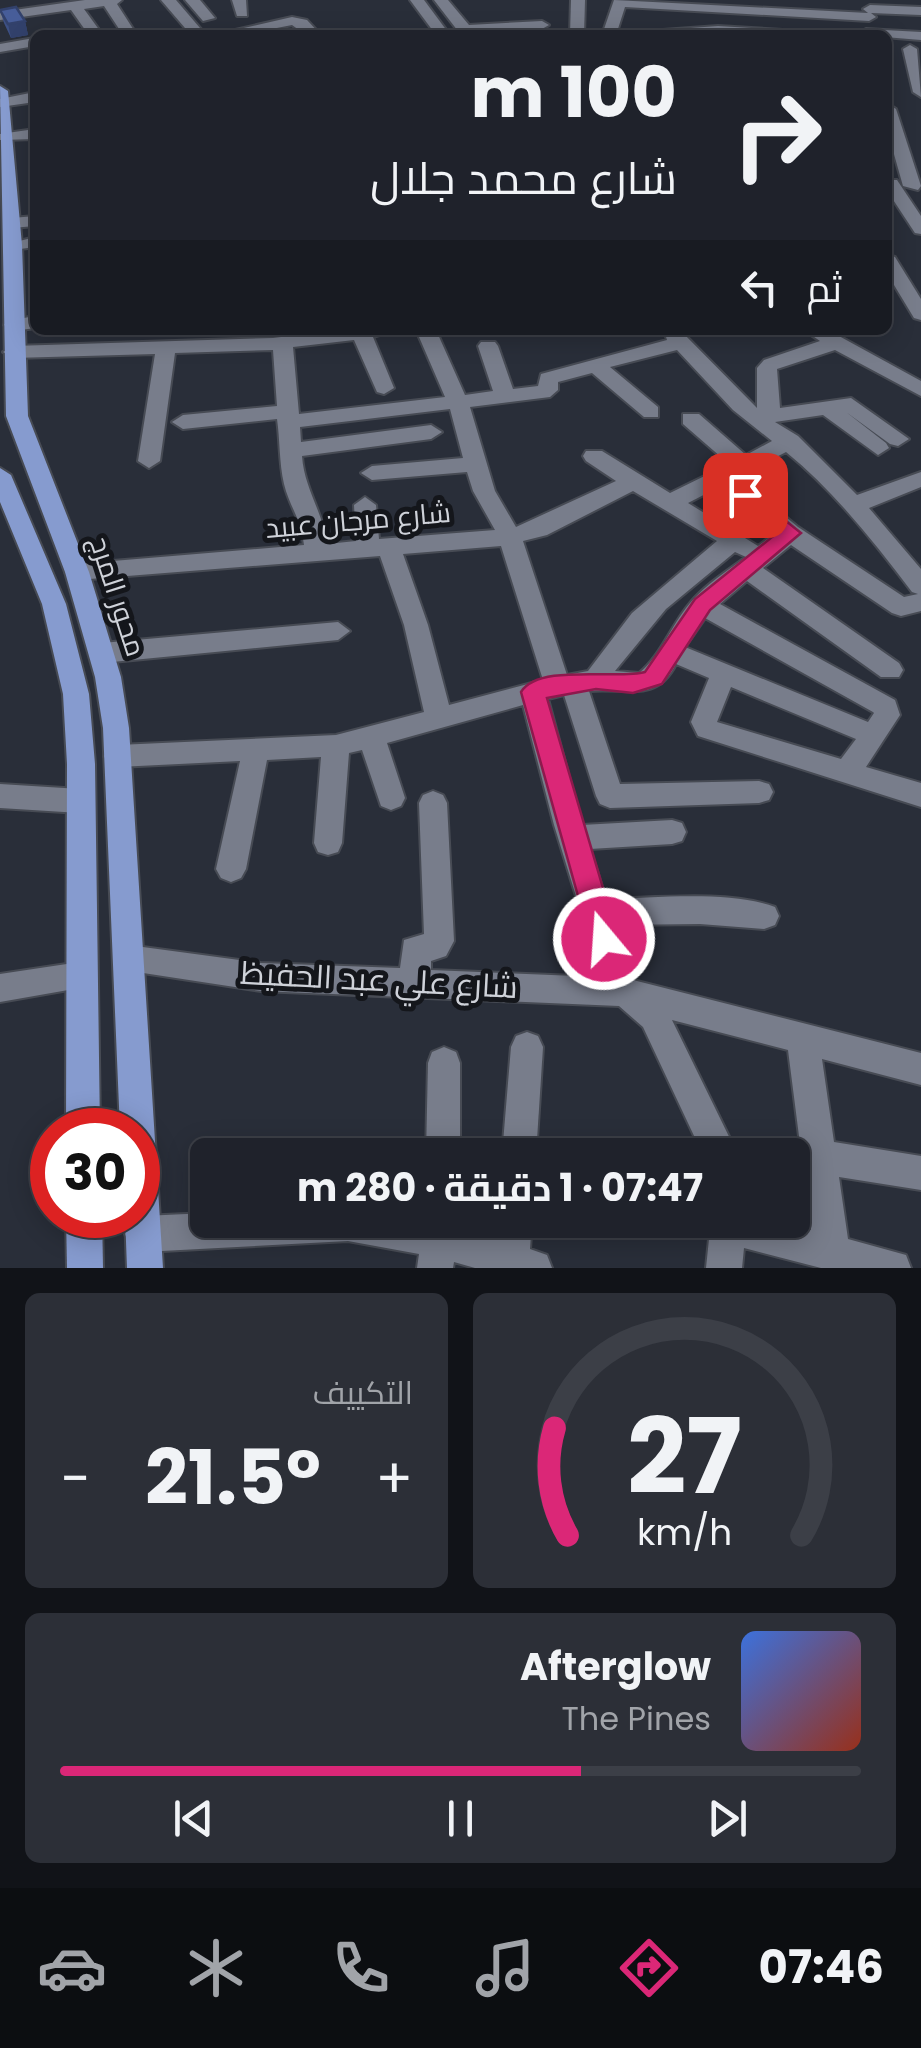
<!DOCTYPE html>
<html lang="ar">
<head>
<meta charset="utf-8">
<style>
  :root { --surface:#1f222b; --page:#2c2f37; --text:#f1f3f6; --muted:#a1a4a9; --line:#3c3f47; --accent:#db2777 }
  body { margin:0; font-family:Poppins,Cairo,sans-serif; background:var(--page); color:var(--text); direction:rtl; height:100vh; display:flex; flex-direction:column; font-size:38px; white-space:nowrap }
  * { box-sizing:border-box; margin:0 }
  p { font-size:32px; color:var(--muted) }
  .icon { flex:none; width:55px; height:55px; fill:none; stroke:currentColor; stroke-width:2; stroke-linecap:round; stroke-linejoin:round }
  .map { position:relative; height:1268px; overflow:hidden; direction:ltr }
  .sheet { display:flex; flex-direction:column; gap:25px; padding:25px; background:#111318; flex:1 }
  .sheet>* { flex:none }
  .guide { position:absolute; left:30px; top:30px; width:862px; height:305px; border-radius:15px; box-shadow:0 5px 25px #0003,0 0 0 2px var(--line); direction:rtl; background:#1f222b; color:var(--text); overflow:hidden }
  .speed { position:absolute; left:30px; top:1108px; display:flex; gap:20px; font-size:50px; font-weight:700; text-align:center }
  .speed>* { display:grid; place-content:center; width:130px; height:130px; border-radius:50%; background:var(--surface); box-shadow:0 5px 25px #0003,0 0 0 2px var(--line); line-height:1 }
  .speed .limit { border:15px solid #d22; background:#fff; color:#111 }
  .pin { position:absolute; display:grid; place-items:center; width:85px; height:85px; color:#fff; margin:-42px; border-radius:20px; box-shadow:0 5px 15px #0006 }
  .me { position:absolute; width:110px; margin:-55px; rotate:342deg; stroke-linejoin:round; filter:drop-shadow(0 0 8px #0008) }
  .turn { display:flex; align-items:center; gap:35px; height:210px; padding:0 50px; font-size:45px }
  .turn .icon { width:130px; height:130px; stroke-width:2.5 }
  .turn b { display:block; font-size:70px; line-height:85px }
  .then { display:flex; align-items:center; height:95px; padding:0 50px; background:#0003; gap:20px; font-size:38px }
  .big { font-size:75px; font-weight:700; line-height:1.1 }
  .sheet .tile { flex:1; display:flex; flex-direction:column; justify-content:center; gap:15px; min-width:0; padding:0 35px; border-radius:15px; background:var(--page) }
  .sheet .dial { align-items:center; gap:0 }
  .dial svg { height:260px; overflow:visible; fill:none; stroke:var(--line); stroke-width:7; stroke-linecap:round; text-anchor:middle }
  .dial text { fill:var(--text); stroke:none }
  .song { display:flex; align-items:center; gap:30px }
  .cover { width:120px; height:120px; border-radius:15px; background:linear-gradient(135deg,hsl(220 70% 55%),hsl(10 70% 35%)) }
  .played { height:10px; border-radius:5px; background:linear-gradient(90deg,var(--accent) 65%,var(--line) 65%) }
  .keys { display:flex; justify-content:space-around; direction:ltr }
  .heat { display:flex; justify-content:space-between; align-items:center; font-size:55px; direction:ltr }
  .sheet .tiles { flex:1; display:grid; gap:25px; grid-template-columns:1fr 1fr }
  .tile:last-child { grid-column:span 2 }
  .trip { position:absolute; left:190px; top:1138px; width:620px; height:100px; border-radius:15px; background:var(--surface); box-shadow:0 5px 25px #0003,0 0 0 2px var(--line); font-weight:700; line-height:100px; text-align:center; direction:rtl }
  .tab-bar { display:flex; height:160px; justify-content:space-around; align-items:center; background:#0c0e11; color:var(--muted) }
  .tab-bar .icon { width:70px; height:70px }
  .tab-bar .on { color:var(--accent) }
  .tab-bar b { font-size:45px; color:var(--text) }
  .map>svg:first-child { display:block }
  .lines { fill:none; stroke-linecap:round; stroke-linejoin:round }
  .minor-casing { stroke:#474b54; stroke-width:4 }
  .major-casing { stroke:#474b54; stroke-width:4 }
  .minor { fill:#787d8b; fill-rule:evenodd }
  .major { fill:#869bcf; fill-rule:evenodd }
  .wall { fill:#3d5084 }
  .shaded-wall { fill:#32416b }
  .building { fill:#475d99; stroke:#32416b; stroke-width:2.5 }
  .route { fill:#db2777; stroke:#8e194d; stroke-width:2.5 }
  .labels { text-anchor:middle; stroke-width:10; stroke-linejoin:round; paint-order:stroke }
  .street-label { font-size:28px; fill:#cfd2d9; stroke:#14161b }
  .near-street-label { font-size:32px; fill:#cfd2d9; stroke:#14161b }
</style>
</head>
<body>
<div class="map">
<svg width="921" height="1268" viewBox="0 0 921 1268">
  <rect width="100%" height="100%" fill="#292e39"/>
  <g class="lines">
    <g class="minor-casing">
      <g id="minor">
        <path d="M85 0H122L117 4 137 35H123L104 6 84 9 100 31 94 35 88 34 71 10 0 20V12Z"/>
        <path d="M161 0H176L206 35H191Z"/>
        <path d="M185 0H200L215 18 203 21Z"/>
        <path d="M232 0H246L247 16H237Z"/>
        <path d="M410 0H424L450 35H436Z"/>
        <path d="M434 0H448L469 25 542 21 549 25 542 29 461 35Z"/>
        <path d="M571 0H585L584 35H570Z"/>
        <path d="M614 0 868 13 863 9 870 5 921 7V15L871 13 876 17 869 21 625 7 616 35H602Z"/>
        <path d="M292 17 307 20 321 35H306L292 25 242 35H213Z"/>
        <path d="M718 26 799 31 806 35H642L649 31Z"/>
        <path d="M866 29 921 32V40L860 35Z"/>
        <path d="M34 38 35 46 0 52V44Z"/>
        <path d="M910 45 917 49 921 97 913 92 903 49Z"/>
        <path d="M35 92V102L0 107V99Z"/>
        <path d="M888 104 896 109 921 186 918 190 903 186 888 133Z"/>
        <path d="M35 129V139L0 140V134Z"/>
        <path d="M888 180H897L921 216V234L915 233 888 192Z"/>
        <path d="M35 216V226L12 228 3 223 12 218Z"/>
        <path d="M35 237V247L13 250 4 245Z"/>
        <path d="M888 255 895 257 921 299V320L914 318 888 275Z"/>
        <path d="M35 316V328L14 331 4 325 7 321Z"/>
        <path d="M338 330H395L373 337 394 388 384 394 377 392 354 340 293 347 299 414 445 397 416 330H436L465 395 493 391 478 346 481 342H495L498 346 513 389 538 386 541 374 667 340 664 330H680L757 408V368L764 360 820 341 804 330H828L921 381V396L835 350 777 369 780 408 851 398 909 439 898 446 890 444 846 412 886 443 889 448 878 455 823 415 775 422 798 436 857 495 921 472V487L869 508 921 569V611L901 616 892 613 791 545 763 568 899 663 903 670 899 677H881L747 581 720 604 895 700 900 715 866 767 921 783V807L698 736 691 722 709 678 676 664C656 704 625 687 589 691L620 784 759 781 769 784 773 792 769 800 759 803 610 808 600 804 596 796 564 695 548 699 582 825 672 820 682 823 686 832 682 841 672 844 590 849 606 899C656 898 729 890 775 907L779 916 775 925 764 929 700 924 615 925 633 980 921 1053V1085L822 1059 834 1142 921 1156V1190L839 1177 848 1239 906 1255 911 1268H821L744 1248 742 1268H706L711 1220H772L811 1230 788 1050 672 1020 738 1155H703L643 1027 619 1006 261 991 117 969 113 959 117 949 128 945 261 963 400 968 404 940 424 934 419 803 423 795 433 791 443 795 447 803 454 941 446 956 431 961V970L601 977 554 825 523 705 387 743 405 798 401 806 391 810 381 806 362 750 349 753 342 843 338 852 328 855 318 852 314 843 321 757 267 760 246 869 241 878 231 882 221 878 216 869 240 761 118 767 108 764 104 756 108 748 118 745 336 735 424 712 404 625 380 556 77 580 65 572 77 564 304 545C301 518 290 508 284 484 279 462 280 439 277 419L183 429 172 422 183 415 277 406 273 350 175 353 160 461 149 468 138 461 155 354 13 358 3 352 13 346 273 338ZM677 350 733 410 772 441 746 455 699 414H683V424L729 464 670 493 602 451H586L583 456 586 461 616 481 516 527 495 491 470 407 550 397 558 390V382L592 373 644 417H658V407L610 367ZM450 409 463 458 372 466 361 473 372 480 467 472 473 491 495 530 379 539 376 505 365 497 354 505 356 541 327 544C323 512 304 488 302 456L431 439 442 432 431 425 301 442 300 427ZM786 452C835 492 874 542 912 592L918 594 904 597 798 527 738 477ZM721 486 775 533 758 546 688 503ZM633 491 717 541 632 613 588 671 567 675 523 541 547 535ZM501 546 543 680 449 705 428 625 403 554ZM735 552 746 557C727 571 705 585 690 603 671 625 661 656 639 673L615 671 666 609ZM705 618 873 712 874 713 868 722 685 647ZM731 687 856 739 841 759 717 722Z"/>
        <path d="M338 622 350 631 338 640 102 663 93 660 89 653 93 646 102 643Z"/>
        <path d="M0 784 80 789 90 793 94 801 90 809 80 813 0 808Z"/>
        <path d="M80 962 91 966 96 976 91 986 0 1002V974Z"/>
        <path d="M527 1032 538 1036 543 1047 536 1155H502L511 1047 516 1036Z"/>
        <path d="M444 1047 456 1052 460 1063V1155H426L428 1063 432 1052Z"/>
        <path d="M208 1213V1220H460L459 1227 495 1238 496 1220H532L530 1249 547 1255 552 1268H475L454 1262 453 1268H417L419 1254 348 1241 143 1252 130 1247 125 1234 130 1221 143 1216Z"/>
      </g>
    </g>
    <g class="major-casing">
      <g id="major">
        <path d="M0 86 8 91 22 245 28 416 89 572 121 677 129 728 163 1268H127L125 1215H138V1130H120L103 728 95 677 65 572 6 416Z"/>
        <path d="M0 468 11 475 66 604 89 694 95 764 100 1130H66L67 764 63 694 42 604 0 502Z"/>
        <path d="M66 1215H102L103 1268H67Z"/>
      </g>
    </g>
    <use href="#minor" class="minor"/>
    <use href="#major" class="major"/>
  </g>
  <path class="wall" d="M0 10 25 21 28 35 11 38 4 23Z"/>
  <path class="shaded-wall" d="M25 21 28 35 11 38 8 24Z"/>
  <path class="building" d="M16 7 25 21 8 24 0 10Z"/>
  <path class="route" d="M745 488 801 533 710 610 662 684 633 693 596 689 547 698 618 939 614 948 604 951 594 948 590 939 521 692C539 663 618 680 645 672L695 599 777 533 738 500V490Z"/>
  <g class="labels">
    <g class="street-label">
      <text transform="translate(358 520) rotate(-5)" y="10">شارع مرجان عبيد</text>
      <text transform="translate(118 596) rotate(72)" y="10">محور المرج</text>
    </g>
    <g class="near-street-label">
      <text transform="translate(379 980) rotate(3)" y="11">شارع علي عبد الحفيظ</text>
    </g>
  </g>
</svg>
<div class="speed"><div class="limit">30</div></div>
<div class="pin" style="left:745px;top:495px;background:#d93025"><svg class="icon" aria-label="arrive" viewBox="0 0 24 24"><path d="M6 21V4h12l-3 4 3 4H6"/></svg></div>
<svg class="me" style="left:604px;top:939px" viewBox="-20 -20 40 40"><circle r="17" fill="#db2777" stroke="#fff" stroke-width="3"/><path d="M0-11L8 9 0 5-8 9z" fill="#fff"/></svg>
<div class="trip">07:47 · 1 دقيقة · 280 m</div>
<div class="guide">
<div class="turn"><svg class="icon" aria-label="right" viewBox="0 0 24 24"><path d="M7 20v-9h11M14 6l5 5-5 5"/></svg><div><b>100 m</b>شارع محمد جلال</div></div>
<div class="then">ثم<svg class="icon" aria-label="left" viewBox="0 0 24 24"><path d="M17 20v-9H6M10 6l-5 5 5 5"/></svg></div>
</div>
</div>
<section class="sheet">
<div class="tiles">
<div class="tile dial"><svg viewBox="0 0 100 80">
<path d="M14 69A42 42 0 1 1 86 69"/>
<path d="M14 69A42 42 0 0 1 10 36" stroke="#db2777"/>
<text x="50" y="56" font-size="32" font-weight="700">27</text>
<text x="50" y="72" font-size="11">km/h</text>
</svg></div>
<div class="tile"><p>التكييف</p>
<div class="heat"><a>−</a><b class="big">21.5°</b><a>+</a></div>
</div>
<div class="tile">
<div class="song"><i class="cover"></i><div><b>Afterglow</b><p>The Pines</p></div></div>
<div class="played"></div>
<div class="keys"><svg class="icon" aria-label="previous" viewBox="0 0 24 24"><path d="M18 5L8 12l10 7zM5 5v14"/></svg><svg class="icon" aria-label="pause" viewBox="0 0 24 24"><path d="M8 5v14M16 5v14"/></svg><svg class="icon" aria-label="next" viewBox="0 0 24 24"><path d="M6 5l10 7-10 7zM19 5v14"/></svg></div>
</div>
</div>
</section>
<nav class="tab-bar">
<b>07:46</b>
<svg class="icon on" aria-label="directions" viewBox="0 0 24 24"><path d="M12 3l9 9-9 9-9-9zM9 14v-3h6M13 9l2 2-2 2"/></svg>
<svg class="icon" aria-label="music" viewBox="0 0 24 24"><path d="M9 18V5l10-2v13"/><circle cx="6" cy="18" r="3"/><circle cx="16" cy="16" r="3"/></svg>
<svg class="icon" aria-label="phone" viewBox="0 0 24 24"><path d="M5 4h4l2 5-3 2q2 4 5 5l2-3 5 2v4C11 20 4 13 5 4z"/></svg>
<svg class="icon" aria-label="climate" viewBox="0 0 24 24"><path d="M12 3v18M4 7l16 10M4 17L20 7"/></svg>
<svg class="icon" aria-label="car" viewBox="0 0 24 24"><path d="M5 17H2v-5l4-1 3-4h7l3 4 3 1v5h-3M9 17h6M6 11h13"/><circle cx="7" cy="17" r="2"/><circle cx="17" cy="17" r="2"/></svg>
</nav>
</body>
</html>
